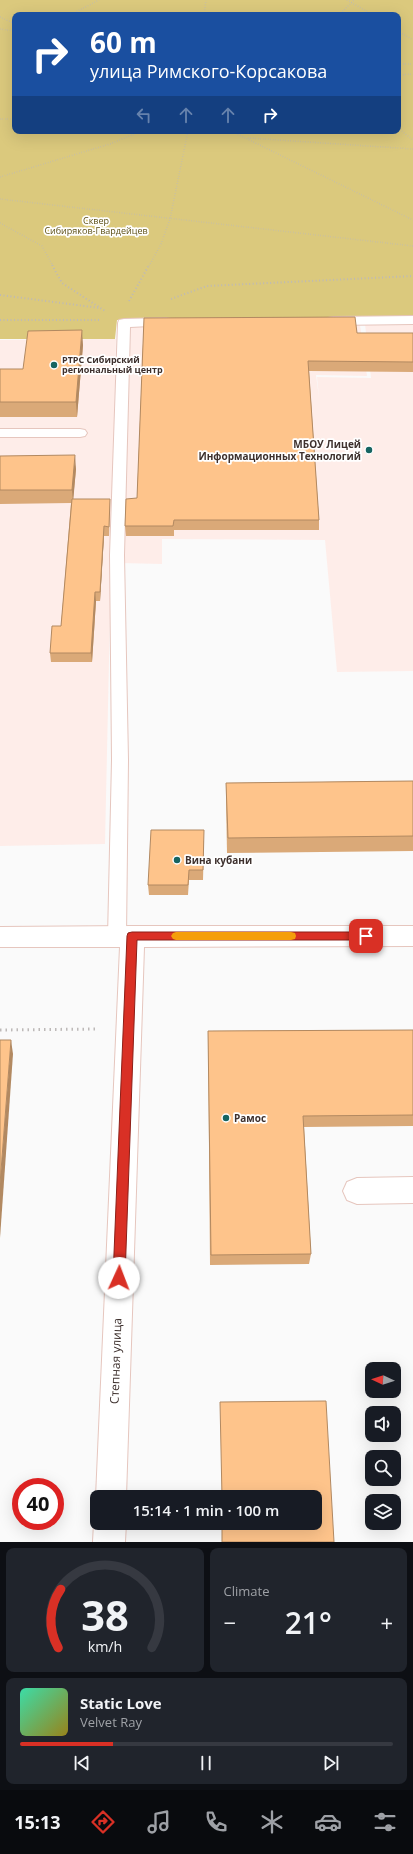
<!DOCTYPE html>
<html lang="en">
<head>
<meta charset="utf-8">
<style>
  :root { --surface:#171b24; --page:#20242c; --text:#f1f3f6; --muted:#9ea1a6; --line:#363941; --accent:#d93025 }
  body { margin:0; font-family:"Open Sans",sans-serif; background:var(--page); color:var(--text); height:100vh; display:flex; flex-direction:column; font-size:15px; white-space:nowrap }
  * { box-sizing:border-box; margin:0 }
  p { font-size:13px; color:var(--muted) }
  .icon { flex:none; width:22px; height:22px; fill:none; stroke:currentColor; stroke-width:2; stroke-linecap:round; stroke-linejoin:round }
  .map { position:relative; height:1542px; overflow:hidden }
  .sheet { display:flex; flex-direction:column; gap:6px; padding:6px; background:#0d0f14; flex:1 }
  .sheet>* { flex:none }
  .guide { position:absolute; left:12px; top:12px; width:389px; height:122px; border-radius:8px; box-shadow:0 4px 16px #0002; background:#1a4fa0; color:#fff; overflow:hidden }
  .needle { width:26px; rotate:274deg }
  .fabs { position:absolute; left:365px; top:1362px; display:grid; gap:8px }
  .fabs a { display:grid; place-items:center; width:36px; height:36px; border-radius:8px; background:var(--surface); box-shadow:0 4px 16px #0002; font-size:20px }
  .speed { position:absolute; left:12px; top:1478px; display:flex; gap:8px; font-size:20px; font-weight:700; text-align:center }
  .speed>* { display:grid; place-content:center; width:52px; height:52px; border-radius:50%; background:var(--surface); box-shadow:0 4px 16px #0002; line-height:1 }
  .speed .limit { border:6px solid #d22; background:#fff; color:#111 }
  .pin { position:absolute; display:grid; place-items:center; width:34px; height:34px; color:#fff; margin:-17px; border-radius:8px; box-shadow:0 2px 6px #0006 }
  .me { position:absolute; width:44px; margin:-22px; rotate:2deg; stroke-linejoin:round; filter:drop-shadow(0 0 3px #0008) }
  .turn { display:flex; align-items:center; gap:14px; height:84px; padding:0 12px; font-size:18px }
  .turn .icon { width:52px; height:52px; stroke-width:2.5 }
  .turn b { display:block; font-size:28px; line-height:34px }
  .lanes { display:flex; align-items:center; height:38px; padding:0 12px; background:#0003; justify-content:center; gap:20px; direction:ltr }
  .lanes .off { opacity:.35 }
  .big { font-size:30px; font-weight:600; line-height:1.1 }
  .sheet .tile { flex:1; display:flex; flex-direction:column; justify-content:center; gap:6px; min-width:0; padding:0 14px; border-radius:8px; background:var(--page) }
  .sheet .dial { align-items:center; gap:0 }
  .dial svg { height:104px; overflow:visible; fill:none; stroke:var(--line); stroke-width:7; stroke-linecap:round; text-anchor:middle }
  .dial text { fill:var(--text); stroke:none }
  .song { display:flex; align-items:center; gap:12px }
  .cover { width:48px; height:48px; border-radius:6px; background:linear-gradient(135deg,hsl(160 70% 55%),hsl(50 70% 35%)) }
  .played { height:4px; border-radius:2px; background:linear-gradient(90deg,var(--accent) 25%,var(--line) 25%) }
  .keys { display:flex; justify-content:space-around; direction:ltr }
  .heat { display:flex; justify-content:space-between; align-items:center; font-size:22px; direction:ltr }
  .sheet .tiles { flex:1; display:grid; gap:6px; grid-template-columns:1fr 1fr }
  .tile:last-child { grid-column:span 2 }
  .trip { position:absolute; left:90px; top:1490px; width:232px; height:40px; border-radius:8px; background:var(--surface); box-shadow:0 4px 16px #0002; font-weight:600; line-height:40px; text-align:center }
  .tabs { display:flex; height:64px; justify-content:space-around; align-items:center; background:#090b0e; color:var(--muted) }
  .tabs .icon { width:28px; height:28px }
  .tabs .active { color:var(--accent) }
  .tabs b { font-size:18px; color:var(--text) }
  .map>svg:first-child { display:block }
  .built { fill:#feede9 }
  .forest { fill:#dbc97d; fill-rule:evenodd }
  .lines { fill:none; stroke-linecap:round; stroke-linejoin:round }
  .lane-casing { stroke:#e6c6be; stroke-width:2 }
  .street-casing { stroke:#e6c6be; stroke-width:2 }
  .secondary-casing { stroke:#e6c6be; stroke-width:2 }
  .path-far2 { stroke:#bdb9b8; stroke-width:1.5; stroke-dasharray:0.5 2; stroke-linecap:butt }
  .path-far1 { stroke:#bdb9b8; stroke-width:2; stroke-dasharray:1 2.5; stroke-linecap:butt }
  .path { stroke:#bdb9b8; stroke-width:3; stroke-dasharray:1.5 4; stroke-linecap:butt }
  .lane { fill:#fff; fill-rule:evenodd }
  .street { fill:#fff; fill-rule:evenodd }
  .secondary { fill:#fff; fill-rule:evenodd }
  .wall { fill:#daa978 }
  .shaded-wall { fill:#b28961 }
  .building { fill:#fec48b; stroke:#b28961 }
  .route { fill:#d93025; stroke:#8d1f18 }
  .slow { fill:#f59e0b }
  .poi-dot { fill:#166461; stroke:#fff; stroke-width:1.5 }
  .labels { text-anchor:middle; stroke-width:3.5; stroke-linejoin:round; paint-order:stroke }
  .far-park-label { font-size:9px; fill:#5d5016; stroke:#fff }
  .far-poi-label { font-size:9px; font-weight:bold; fill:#3e312e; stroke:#fff; text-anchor:start }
  .poi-label { font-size:10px; font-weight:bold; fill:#3e312e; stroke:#fff; text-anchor:start }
  .near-street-label { font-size:12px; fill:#3e312e; stroke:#fff }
</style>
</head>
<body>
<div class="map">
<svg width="413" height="1542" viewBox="0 0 413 1542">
  <rect width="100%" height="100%" fill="#fafafa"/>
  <g class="built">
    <path d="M365 324H413V671L337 672 325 540 162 539V564L120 563 131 326 360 325 367 376 316 375 319 397 317 377 371 378Z"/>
    <path d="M116 339 105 844 0 846V340Z"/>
  </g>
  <path class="forest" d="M0 0H413V317L117 320 115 339H0ZM15 15H398V131H15Z"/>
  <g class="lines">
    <g class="lane-casing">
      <g id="lane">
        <path d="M413 316V324L333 325 328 324 327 321 328 318 333 317Z"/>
        <path d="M166 318 171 319 172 322 171 325 130 327 124 555 128 760 126 937 124 942 117 945 110 942 108 937 112 760 110 555 118 323 119 320 124 319Z"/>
        <path d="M0 429H80L85 430 87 433 85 436 80 437H0Z"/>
      </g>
    </g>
    <g class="street-casing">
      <path id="street" d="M413 1177V1203L357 1204 347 1200 343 1191 347 1182 357 1178Z"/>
    </g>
    <g class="secondary-casing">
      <g id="secondary">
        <path d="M132 926H413V946L144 947 126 1497H97V1500L96 1497 120 947H0V927Z"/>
        <path d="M97 1517V1523H126L125 1542H93L94 1523Z"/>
      </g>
    </g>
    <g class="path-far2">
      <path d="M347 0 373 15"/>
      <path d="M70 15 99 0"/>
      <path d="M204 15 206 0"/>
      <path d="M339 15 354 0"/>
      <path d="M0 17 15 24"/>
      <path d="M0 29 15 31"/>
      <path d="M398 31 413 40"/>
      <path d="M398 64H413"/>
      <path d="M398 75 413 74"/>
      <path d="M0 119H15"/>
      <path d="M398 128 413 140"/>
      <path d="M231 131 413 220"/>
      <path d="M248 138 413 149"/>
      <path d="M0 177 110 144 142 131"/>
      <path d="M0 199 413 246"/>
      <path d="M0 223 42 246 53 266"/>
      <path d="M149 266 161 244 170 219 188 131"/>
    </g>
    <g class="path-far1">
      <path d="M52 265 62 283 105 311"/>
      <path d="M0 295 100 308"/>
      <path d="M171 299 207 286 413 276"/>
      <path d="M129 301 149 265"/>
      <path d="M0 320H99"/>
    </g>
    <path class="path" d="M0 1030 98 1029"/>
    <use href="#lane" class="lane"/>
    <use href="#street" class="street"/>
    <use href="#secondary" class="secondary"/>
  </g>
  <g class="wall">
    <path d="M144 318 357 333H413V372L309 371 319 520V530H174V536H126L125 526 137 498Z"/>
    <path d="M83 345 77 417H0V369H23Z"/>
    <path d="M0 456 76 469 73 499H110V509L109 536H104L100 601H96L92 662H51L50 653 61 626 71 503 0 504Z"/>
    <path d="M413 781V851L227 853 226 798V783Z"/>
    <path d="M204 840 203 880H189L188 895H149L148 885Z"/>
    <path d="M413 1030V1126L304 1127 311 1254 309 1264 210 1265 208 1031Z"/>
  </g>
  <g class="shaded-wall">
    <path d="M82 330 83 345 77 417 76 402Z"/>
    <path d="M75 455 76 469 73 503 72 490Z"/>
    <path d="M104 526V536L100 601V592Z"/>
    <path d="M95 592 96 601 92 662 91 653Z"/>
    <path d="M11 1040 13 1054 0 1238V1184Z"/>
  </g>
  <g class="building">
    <path d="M355 317 357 333H413V362L308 361 319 520H174L173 526H125L126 499 137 498 144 318Z"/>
    <path d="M82 330 76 402H0V369H23L28 331Z"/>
    <path d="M75 455 72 490H0V456Z"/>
    <path d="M72 499H110L109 527 104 526 100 592H95L91 653H50L52 626H61Z"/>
    <path d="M413 781V836L228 838 226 783Z"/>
    <path d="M151 830H204L203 870H189L188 885H148Z"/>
    <path d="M413 1030V1115L303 1116 311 1254 211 1255 208 1031Z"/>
    <path d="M0 1040H11L0 1184Z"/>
    <path d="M326 1401 334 1542H222V1523H315V1497H222L220 1402Z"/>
  </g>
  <path class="route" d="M132 932H366L370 933 371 936 370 939 366 940H137L125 1278 123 1282 119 1284 115 1282 113 1278 127 936 128 933Z"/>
  <path class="slow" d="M176 932H291L295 933 296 936 295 939 291 940H176L173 939 171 936 173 933Z"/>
  <g class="poi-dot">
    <circle cx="54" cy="365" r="4"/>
    <circle cx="369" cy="450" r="4"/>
    <circle cx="177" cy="860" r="4"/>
    <circle cx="226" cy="1118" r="4"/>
  </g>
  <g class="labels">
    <g class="far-park-label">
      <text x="96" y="224">Сквер<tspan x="96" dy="10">Сибиряков-Гвардейцев</tspan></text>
    </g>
    <g class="far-poi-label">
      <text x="62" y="363">РТРС Сибирский<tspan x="62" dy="10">региональный центр</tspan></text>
    </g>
    <g class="poi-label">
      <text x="361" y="448" text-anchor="end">МБОУ Лицей<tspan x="361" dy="12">Информационных Технологий</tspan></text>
      <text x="185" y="864">Вина кубани</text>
      <text x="234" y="1122">Рамос</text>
    </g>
    <g class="near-street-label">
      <text transform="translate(116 1361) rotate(-88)" y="4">Степная улица</text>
    </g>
  </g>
</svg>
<div class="fabs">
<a><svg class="needle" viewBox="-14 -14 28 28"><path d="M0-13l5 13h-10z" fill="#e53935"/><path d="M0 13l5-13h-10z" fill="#9ea1a6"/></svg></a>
<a><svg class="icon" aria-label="sound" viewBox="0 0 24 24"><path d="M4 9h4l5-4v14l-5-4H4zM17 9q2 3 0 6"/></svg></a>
<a><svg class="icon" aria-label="search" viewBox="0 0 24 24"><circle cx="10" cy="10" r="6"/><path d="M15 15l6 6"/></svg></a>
<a><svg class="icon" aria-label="layers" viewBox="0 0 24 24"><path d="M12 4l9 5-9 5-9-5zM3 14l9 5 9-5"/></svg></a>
</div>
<div class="speed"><div class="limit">40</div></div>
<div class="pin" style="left:366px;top:936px;background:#d93025"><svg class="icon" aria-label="arrive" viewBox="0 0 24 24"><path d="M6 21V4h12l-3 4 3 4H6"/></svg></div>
<svg class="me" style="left:119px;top:1278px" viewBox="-20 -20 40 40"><circle r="19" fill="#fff"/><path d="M0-13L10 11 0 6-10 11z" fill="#d93025"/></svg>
<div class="trip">15:14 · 1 min · 100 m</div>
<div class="guide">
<div class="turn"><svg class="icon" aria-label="right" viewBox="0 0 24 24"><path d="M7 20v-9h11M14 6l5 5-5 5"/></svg><div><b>60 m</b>улица Римского-Корсакова</div></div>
<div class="lanes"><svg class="icon off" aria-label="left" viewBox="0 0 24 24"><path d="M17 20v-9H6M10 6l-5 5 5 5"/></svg><svg class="icon off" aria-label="ahead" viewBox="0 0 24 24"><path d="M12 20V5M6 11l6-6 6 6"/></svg><svg class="icon off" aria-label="ahead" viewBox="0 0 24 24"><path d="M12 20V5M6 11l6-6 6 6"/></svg><svg class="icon" aria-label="right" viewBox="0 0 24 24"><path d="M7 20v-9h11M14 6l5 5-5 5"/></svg></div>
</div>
</div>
<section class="sheet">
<div class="tiles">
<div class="tile dial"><svg viewBox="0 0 100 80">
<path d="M14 69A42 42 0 1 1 86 69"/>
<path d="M14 69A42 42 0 0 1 16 24" stroke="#d93025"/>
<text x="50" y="56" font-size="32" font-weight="700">38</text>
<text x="50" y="72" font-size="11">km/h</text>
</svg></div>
<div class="tile"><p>Climate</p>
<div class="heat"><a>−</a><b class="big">21°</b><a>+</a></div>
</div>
<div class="tile">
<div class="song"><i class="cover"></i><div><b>Static Love</b><p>Velvet Ray</p></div></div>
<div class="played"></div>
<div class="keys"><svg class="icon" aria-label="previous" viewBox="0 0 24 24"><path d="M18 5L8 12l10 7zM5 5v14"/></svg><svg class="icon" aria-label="pause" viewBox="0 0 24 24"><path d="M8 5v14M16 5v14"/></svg><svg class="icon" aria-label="next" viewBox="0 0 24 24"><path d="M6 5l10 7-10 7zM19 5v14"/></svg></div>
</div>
</div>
</section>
<nav class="tabs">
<b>15:13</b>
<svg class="icon active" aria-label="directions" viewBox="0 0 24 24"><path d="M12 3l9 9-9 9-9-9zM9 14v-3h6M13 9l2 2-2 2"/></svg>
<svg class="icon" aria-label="music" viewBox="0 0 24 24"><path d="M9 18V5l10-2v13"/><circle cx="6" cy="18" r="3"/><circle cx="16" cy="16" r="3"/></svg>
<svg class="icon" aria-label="phone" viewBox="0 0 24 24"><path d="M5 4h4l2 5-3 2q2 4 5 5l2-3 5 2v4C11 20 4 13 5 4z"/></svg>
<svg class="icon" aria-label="climate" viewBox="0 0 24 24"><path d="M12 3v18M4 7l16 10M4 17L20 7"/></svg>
<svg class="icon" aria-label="car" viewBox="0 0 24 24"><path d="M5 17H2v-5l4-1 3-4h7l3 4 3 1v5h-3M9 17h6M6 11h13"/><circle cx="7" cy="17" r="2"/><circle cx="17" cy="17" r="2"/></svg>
<svg class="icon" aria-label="filters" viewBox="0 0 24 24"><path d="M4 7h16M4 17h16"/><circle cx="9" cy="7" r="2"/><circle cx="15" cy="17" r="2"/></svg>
</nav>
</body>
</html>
